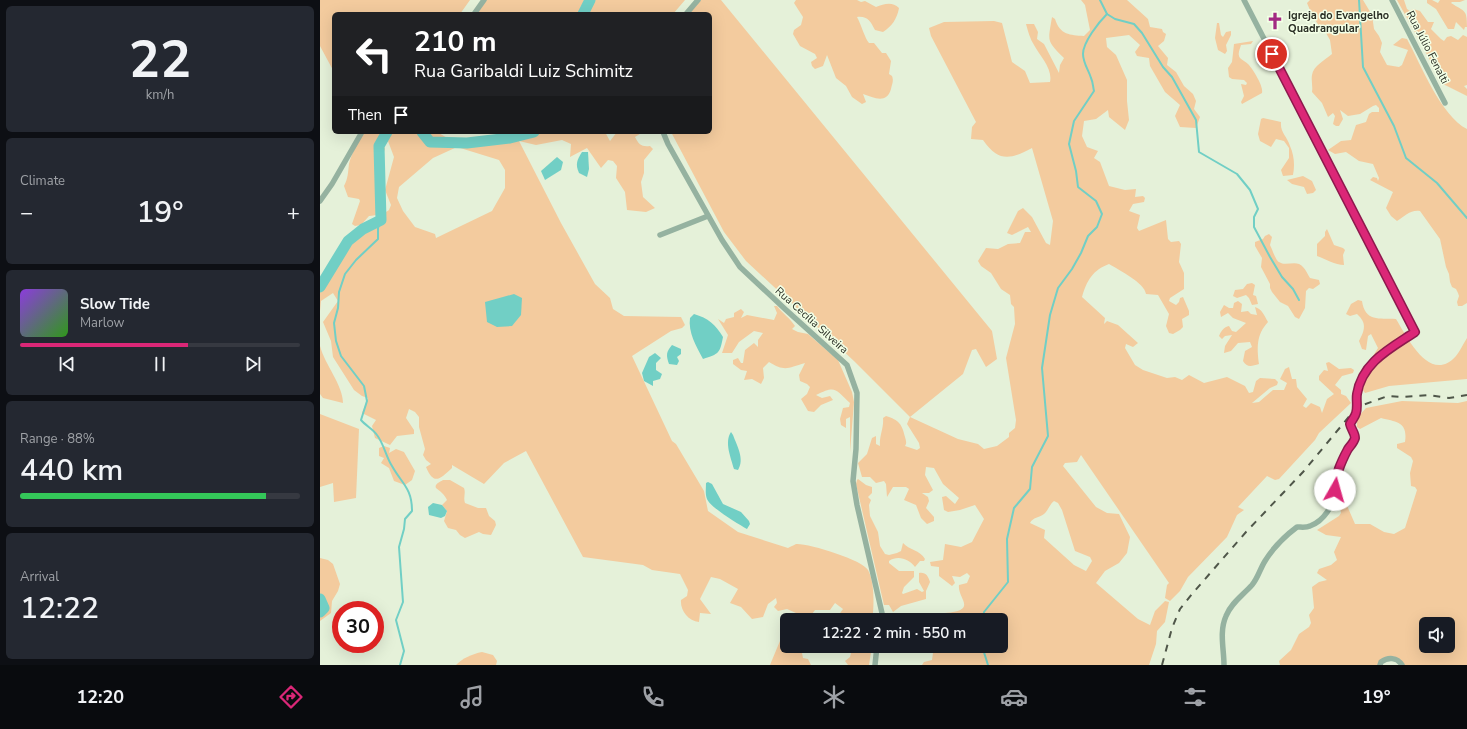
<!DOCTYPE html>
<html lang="en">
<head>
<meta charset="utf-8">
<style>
  :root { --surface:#171b24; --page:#242831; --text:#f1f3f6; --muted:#9ea1a6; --line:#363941; --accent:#db2777 }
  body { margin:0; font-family:"Nunito Sans",sans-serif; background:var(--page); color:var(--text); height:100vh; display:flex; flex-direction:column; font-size:15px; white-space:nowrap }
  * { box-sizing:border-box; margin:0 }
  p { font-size:13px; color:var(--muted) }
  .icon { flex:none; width:22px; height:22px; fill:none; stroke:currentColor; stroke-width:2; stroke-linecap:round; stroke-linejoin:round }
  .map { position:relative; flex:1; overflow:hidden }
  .panel { display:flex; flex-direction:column; gap:6px; padding:6px; background:#0d0f14; width:320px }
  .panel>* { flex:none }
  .guide { position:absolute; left:12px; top:12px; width:380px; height:122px; border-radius:6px; box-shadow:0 4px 16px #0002; background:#202124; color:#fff; overflow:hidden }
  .controls { position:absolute; left:1099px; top:617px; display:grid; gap:8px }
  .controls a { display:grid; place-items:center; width:36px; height:36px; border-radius:6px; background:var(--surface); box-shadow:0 4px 16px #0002; font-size:20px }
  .speed { position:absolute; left:12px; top:601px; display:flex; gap:8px; font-size:20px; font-weight:700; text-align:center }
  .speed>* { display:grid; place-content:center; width:52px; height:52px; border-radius:50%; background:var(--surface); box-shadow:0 4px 16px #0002; line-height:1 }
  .speed .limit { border:6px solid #d22; background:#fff; color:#111 }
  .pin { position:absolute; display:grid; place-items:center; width:34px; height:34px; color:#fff; margin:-17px; border:2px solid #fff; border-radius:50%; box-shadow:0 1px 4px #0007 }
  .me { position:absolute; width:44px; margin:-22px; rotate:7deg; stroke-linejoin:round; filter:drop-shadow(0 0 3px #0008) }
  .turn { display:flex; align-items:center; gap:14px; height:84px; padding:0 16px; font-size:18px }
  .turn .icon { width:52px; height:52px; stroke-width:2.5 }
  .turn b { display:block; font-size:28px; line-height:34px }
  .then { display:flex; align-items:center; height:38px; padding:0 16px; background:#0003; gap:8px; font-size:15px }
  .big { font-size:30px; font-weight:600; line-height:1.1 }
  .panel .tile { flex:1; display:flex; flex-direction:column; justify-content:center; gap:6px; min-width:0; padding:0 14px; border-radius:6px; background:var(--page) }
  .panel .dial { align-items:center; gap:0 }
  .dial b { font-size:52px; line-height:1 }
  .song { display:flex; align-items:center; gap:12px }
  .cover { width:48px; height:48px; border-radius:6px; background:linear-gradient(135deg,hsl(270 70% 55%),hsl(110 70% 35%)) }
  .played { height:4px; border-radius:2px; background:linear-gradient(90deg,var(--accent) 60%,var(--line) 60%) }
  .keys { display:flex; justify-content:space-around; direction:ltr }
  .heat { display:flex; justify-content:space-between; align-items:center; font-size:22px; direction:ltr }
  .charge { height:6px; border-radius:3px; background:linear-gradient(90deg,#34c759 88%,var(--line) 0) }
  .trip { position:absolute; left:460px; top:613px; width:228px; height:40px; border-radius:6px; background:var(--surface); box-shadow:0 4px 16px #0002; font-weight:600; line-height:40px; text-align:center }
  .menu { display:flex; height:64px; justify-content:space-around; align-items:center; background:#090b0e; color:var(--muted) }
  .menu .icon { width:28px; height:28px }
  .menu .active { color:var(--accent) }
  .menu b { font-size:18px; color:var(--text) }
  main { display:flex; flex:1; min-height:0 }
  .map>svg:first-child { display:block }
  .green { fill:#f3cb9e; fill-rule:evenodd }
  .water { fill:#71cfc5 }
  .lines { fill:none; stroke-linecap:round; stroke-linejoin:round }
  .stream { stroke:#71cfc5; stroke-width:2 }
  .river { stroke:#71cfc5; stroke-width:11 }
  .street { stroke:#95b2a0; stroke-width:5.5 }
  .rail { stroke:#4f5649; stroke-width:2; stroke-dasharray:7 7; stroke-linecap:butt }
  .route-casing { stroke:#8e194d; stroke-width:10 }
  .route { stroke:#db2777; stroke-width:7 }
  .labels { text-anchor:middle; stroke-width:3; stroke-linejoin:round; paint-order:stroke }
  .poi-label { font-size:11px; font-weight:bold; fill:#292e24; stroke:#f3ffe6; text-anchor:start }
  .street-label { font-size:11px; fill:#292e24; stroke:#f3ffe6 }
</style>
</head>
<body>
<main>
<section class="panel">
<div class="tile dial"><b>22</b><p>km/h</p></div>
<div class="tile"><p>Climate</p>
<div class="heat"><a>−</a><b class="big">19°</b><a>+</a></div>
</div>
<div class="tile">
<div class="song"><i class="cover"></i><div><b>Slow Tide</b><p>Marlow</p></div></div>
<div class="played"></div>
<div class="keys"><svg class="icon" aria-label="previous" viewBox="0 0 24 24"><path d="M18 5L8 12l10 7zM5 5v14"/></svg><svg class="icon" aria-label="pause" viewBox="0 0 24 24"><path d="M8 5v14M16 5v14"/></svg><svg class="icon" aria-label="next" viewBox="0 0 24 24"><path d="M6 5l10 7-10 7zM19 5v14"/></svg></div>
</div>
<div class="tile"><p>Range · 88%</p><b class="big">440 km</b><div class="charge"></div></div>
<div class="tile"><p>Arrival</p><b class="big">12:22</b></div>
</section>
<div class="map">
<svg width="1147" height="665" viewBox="0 0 1147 665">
  <rect width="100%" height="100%" fill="#e5f1d9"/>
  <g class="green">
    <path d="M0 0H150L140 14H14V72L0 46Z"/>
    <path d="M166 0H269L261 6 258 14H157Z"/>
    <path d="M274 0H365L353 14H261L264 6 269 5Z"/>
    <path d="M381 0H401L672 331 677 359 666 367 656 349 652 350 643 374 590 417 638 439 658 444 664 449 677 446 689 437V433L695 428 696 420 686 358 695 324 694 307 691 304 690 295 681 289 671 273 661 266 658 261 666 248 678 249 688 244 700 243 705 232H711L708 227 692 235 687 233 698 211 703 208 712 217 726 243 730 245 733 221 712 148C691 159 679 163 663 140L651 139 652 127 656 122 611 36 609 28 624 22 674 21 682 23 692 62 705 71 710 83 730 82C733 69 720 56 714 45 710 39 708 31 706 24H714L718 32 717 39 724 44 739 73 740 65 744 58C726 40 728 42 732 17L735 19C740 35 750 35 764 36L770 30 765 5 761 0H807L828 19 830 27 842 29 843 32 846 34 844 41 838 46 848 58 847 65 856 72 864 86 873 94 876 101 874 109 880 117 876 128 860 127 855 116 860 105 845 92 830 66 829 58 817 56 815 52 820 45 809 35 786 38 787 47 796 55 807 80V101L809 120 805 130 789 117 788 110 776 119 764 121 762 136 767 147 778 151 774 158 780 162 789 186 805 190 816 189 815 197 823 196 825 198 824 202 813 204 809 211 820 215 817 228 819 231 846 220 848 239 851 242 859 241 861 244 859 262 864 273V289L850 298 849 301 856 305 859 302 860 298 863 297 869 311V315L862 319 863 327 860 330 853 334 849 333 846 326 849 314 838 295 826 294C825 283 799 270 789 264 773 270 767 280 762 297L785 318 784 324 787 321 798 325 818 343 813 347 806 344 805 348 815 365 823 370 847 378 855 377 862 380 869 375 884 383 907 377 925 386 929 393 933 392 936 381 940 378 955 379 958 382 957 385 950 388 932 403 939 402 953 390H964L967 383 960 379 965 369 969 367 972 379H976L977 387 987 399 983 406 986 408 991 403 1000 407 1002 413 1007 399 1014 394 999 380V376L1004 370 1008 371 1006 363 1009 362 1019 369 1031 368 1034 370 1033 373 1022 376 1015 385 1021 390V394L1026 396 1031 403 999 433 995 440 959 479 955 480 947 476 918 507 924 510 917 515 907 537 868 577 860 591 850 601 845 598 847 585 849 583 761 455 757 462 745 463 743 466 776 507 787 513 799 514 810 537 807 553 799 563 785 571 776 583 818 619 830 625 835 611 845 601 849 602 845 622 837 631 836 644 829 665H602L604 662 612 660 614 646H681V620H627L624 617 625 613C659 610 637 599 639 585L647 583 650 576 647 573 640 577 632 576 635 583 632 586 619 576V567L611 566 610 562 623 560 625 544 641 547 652 542 664 519 655 505 640 510 628 512 624 510 622 497 626 496 635 504 639 498 623 484 614 468 606 467 605 475 613 490 609 493H602L608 497 609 501 606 508 614 517V521L607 524 601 518 596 505 584 500 589 489 586 487H573L567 497 566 484 564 481 556 483 550 477H542L538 463 547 454 552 438 556 436V444L560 446C559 436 564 428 563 418L566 416C579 420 582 424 585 437 586 441 587 443 585 446L597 450 600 448 599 443 587 424 590 417 534 361 426 261 404 232 351 132H390V14H369ZM734 501 738 503 742 510 755 551 770 557 772 561 766 571 754 565 724 538 725 530 710 523C713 517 719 518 724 514 728 511 729 505 734 501Z"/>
    <path d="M476 0H537L541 2 545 1 556 7C564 4 572 1 579 8 577 19 572 26 563 32L555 30C550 21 548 16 537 17 541 24 545 39 549 43H554L562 53H566L571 61 569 74 572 76C574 81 572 84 571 89 567 104 554 98 543 94L546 102 542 104 532 97 526 86 516 78 507 55 503 66 495 69 492 66 491 62 497 58 495 54 480 46 473 34 474 30 481 25 483 17 474 3Z"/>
    <path d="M990 0H1043L1052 15 1054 29 1059 36 1062 43 1060 52 1067 65 1079 67 1082 65 1088 50 1073 45 1082 38 1087 39C1101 65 1121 116 1147 129V303L1142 306H1138L1137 302 1139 296 1138 293 1136 289 1132 287 1130 282 1129 274 1126 267 1120 239 1100 211C1092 209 1084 216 1077 221L1071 216 1066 208 1073 192 1050 180 1053 177 1057 178 1058 181 1059 178 1053 164 1039 161 1026 152 1015 154 1008 150 1021 141 1031 140 1036 125 1046 122 1049 114 1052 112H1059V108L1056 105 1053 106 1040 114 1028 116 1020 110 1023 119 1019 126H1016L1013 124 1015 116 1013 113 1008 117 1002 103 992 92C993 86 991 81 992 75 993 66 1005 60 1012 54L1010 40 1006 33 1001 29 992 15 987 3Z"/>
    <path d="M1077 0H1084L1087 9 1090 11 1093 9 1100 11 1108 22H1114L1111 29 1121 39 1124 41 1127 37 1131 36 1138 40 1143 35 1147 37V85L1144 86 1147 89V96L1123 84 1122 80 1125 73 1111 62Z"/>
    <path d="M1107 0H1112L1118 3 1120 0H1145L1140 2H1132L1131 3C1145 12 1147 9 1147 27H1145L1144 30 1136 22 1134 29H1128L1116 9 1107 3Z"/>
    <path d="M897 23H899L901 35 903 37 906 32 911 31V35L906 45 907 51 905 54 898 50 895 38Z"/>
    <path d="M933 41 931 44 921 45C920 49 917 54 920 58 922 60 926 62 928 64 933 69 944 87 942 93L922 104 921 102 924 96 921 84 926 85 927 83 924 80 912 79 909 77 908 68 912 62 914 44Z"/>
    <path d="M943 118 961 122C960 133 967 136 970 146 974 155 975 165 973 175L963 176 961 170 969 158V148L964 141 956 139 951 147 940 141 938 134 941 119Z"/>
    <path d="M45 132H65L63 142 65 149 61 159 64 169 62 192 66 205C63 212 57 216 49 216L41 225 35 226 32 224 40 201 39 199 28 197 24 186C28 179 28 172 29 164 32 152 38 142 45 132Z"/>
    <path d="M70 132H117L129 139 148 141 165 137 182 139 191 132H285L290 141 297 132H323L315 137C319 145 322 147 330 146L333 149 324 160V173L321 182 323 197 335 208 326 212 307 210 305 192 296 178 297 166 293 161 288 160 281 168 267 148 250 157 251 144 242 140 216 145 199 141 241 223 275 284 290 298 293 309 304 316 361 317 365 325 362 328 351 331 312 356 352 441 356 444 384 491 388 511 418 532 468 548C470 547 474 545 476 544 488 543 543 560 548 570 554 581 554 600 553 613L539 614 531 620H515L523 609 515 603 510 610H495L492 614 503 620H476V613L467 609 458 611 454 607 457 603 456 598 448 604 443 617 432 619 421 607 410 603 418 589 400 579 391 577 380 599 391 614 380 613 379 622C368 621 360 610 361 600L367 596 368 590 360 574 332 570 323 565 263 557 206 451 184 463 164 484 132 465V468C120 479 114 486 106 467L111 464 106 460 103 455 105 449 99 427V417L95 412 89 409 86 418 94 430V434L77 436 70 445 55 438 52 426 56 420 42 413 48 398 42 396 34 390 13 357 11 341 3 322 18 301 13 293 1 301 0 311V289L14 262 39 230 69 210 71 205 65 190 74 157 68 141ZM137 147 179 160 185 170V188L172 211 116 238 115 234 95 227 83 211 77 198 79 187 113 158Z"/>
    <path d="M983 176 992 181 996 190 993 193 987 194 984 187 972 184 967 180Z"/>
    <path d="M1007 229 1014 245 1023 248 1025 250 1023 255 1024 265C1015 265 1006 259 997 256V244L1005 236V232Z"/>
    <path d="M949 234 952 237 950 245C952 249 956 261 959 262 966 267 977 259 983 267 986 270 988 275 990 278L999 280 1000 284 993 289 989 288 986 291 985 308 979 319 975 317 968 306 960 302 952 292 950 288V284L941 267 942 258 935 246V242L943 239 945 236Z"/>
    <path d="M932 283 935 285 933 295 936 296 938 304 932 305 929 298 926 295 917 298 913 296 915 290 923 289 927 284Z"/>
    <path d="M1038 300 1042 301C1045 322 1059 318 1076 319 1087 337 1110 385 1136 356 1140 351 1143 344 1147 338V379L1069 386 1045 393 1039 385V378L1058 348 1051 334 1048 336 1046 350 1042 349 1039 341C1045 330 1047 323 1037 314L1030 316 1026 314 1031 304Z"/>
    <path d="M918 301 922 304 921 312 928 311 931 314 937 315 935 307C942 309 944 315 948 322 936 335 937 348 939 364 932 366 927 368 923 361L925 351 932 347 930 342 918 343 911 351 904 353 905 346 912 335 905 336 902 339 899 336C901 331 904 327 909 326L912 331 916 332 926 323 913 318 908 313 901 317 900 312 904 305 909 308H913L914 303Z"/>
    <path d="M454 306H457C462 313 470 318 475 326L472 329 478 332 488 334 518 360 532 392 534 402 530 452V417L526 419V428L521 425 520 419 523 408 529 407 530 403C515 389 516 385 496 395L502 398 510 396 513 400 501 405 494 412 488 411 481 399 487 394 490 387 487 384 480 381 479 375 485 363C468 368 465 372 449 362L443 368 444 378 441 384 432 379 424 380 427 371 421 370 413 364V360L418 358 421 363H423L425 350 434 343 438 347V340L443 333 434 331 419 342 412 353H402L408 335 398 319 404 323 406 319 414 317V313L421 309 424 312 421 318 427 315 454 320 457 313Z"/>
    <path d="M0 346C5 365 23 385 23 403L3 398 0 394Z"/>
    <path d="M1082 401 1138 403 1147 401V665H1083L1074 657 1059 665H960L959 661 971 650 979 634 989 627 991 623 989 615 994 608 992 587 999 582 1007 580 997 573 999 569 1011 565 1017 560 1014 552 1021 537 1006 535 997 530 1019 516 1021 513 1017 492 1021 489 1024 490 1025 501 1035 524H1050L1064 532 1074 534 1085 528 1097 490 1095 487 1091 486 1090 473 1093 461 1091 457 1077 448V444L1085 442C1088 422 1077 422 1061 418L1040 429 1037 427V418L1046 408ZM1106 624H1128V646H1106Z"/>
    <path d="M0 414 39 429 36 498 14 502 13 483 0 487Z"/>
    <path d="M64 446 70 448 69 453 76 449 84 452 95 471 92 480 85 485 74 481 69 468 61 463 64 458 59 456V448Z"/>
    <path d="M538 479 546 485 552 487V493L548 497 551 500 549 505 550 516 558 532 560 546 565 554 569 555 577 553 581 551 583 543C589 550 600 550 605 559L604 561H600L595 567C589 559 578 555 569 561V563L579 571H594V577L584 587 582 593 583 594 597 589 602 592 604 591 599 582V573C606 572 608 576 610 582L606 591V599L581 606 573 612 569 605H564L536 484 537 480Z"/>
    <path d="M123 480H130L144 488C146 493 143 498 145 503L158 508H166L169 516 175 521 176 525 171 535 163 534 159 532 145 538 140 535 136 530 128 528 124 521 127 511 122 505 127 500C125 495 120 491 116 488 114 484 120 482 123 480Z"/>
    <path d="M0 558 8 560 13 564 20 584 18 591 12 601 11 613 0 621Z"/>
    <path d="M467 632V646H498L502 649 482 653 483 658 488 659 491 665H450L462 636Z"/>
    <path d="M522 646H552L549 665H528L525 661 530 657 531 653 520 647Z"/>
    <path d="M162 652 173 655 177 661 176 665H136C143 658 152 654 162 652Z"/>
  </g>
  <g class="water">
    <path d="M262 152H268L269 169 267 177 259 173C255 164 257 160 262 152Z"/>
    <path d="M237 157 243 162 241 170 225 180 221 171Z"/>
    <path d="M194 294 202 298 201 315 192 326 177 327 167 322 165 302Z"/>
    <path d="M374 314C388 318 396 325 403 337 400 353 399 354 383 359 376 346 368 332 370 318Z"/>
    <path d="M352 345 361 349V354L357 357 359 361 357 365 349 364C346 355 346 352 352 345Z"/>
    <path d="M335 353 341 358 336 363V370L342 374 340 379 333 381V386L324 381 322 373 329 357Z"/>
    <path d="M411 432 413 435C417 446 425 459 418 470L414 469C411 458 404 442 411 432Z"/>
    <path d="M388 482 392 484 403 504 421 512 429 521 430 524 427 529C418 524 390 507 387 499 385 494 386 488 386 483Z"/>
    <path d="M113 503 122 505 127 511 125 516 121 518 109 515 108 507Z"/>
  </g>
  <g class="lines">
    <g class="stream">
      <path d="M780 0 787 14 795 19 814 24 822 33 843 67 852 77 876 120 879 152 917 174 930 190 938 209 934 217V227L950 257 962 277 973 289 979 300"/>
      <path d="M1039 0 1043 67 1074 126 1086 158 1117 183 1147 218"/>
      <path d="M61 220 58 228V239L36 260 25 274 19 292 18 308 14 323 16 341 21 356 44 386 47 401 41 420C46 426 53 429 57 435 64 444 66 457 72 466 82 484 92 488 92 511L85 519 84 529 79 547 83 602 76 620 84 651 80 665"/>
      <path d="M663 620 664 612 688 582 687 539 694 508 710 489 712 467 728 436 722 368 730 315 738 288 752 269 761 253 768 236 777 227 782 214 776 201 758 187 756 171 749 144 754 121 774 91C773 87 773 82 771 78 769 71 763 63 763 54 763 42 779 22 787 14"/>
      <path d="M662 646 668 665"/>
    </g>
    <g class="river">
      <path d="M263 14 270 0"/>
      <path d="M102 132 110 142 147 143 190 138 214 132"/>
      <path d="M0 287 28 241 43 229 61 220 59 146 67 132"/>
      <path d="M0 599 4 608 0 612"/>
    </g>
    <g class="street">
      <path d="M1072 0 1125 103"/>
      <path d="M154 14 164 0"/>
      <path d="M366 14 378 0"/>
      <path d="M343 132 348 144 402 240 420 267 465 309 527 365 537 393 536 449 533 481 537 505 562 613 561 620"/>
      <path d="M0 201 12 184 42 132"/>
      <path d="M340 235 388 216"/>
      <path d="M555 665 557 646"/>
      <path d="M904 665C904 649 899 632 906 616 911 603 923 595 932 585 938 578 940 569 945 561 953 548 965 536 977 527 981 527 986 528 990 526 1004 521 1014 505 1015 490 1016 482 1016 476 1018 468 1021 462 1034 443 1035 438 1035 433 1031 429 1030 424 1039 409 1035 408 1037 394 1043 362 1070 348 1095 332L924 0"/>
      <path d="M1060 665 1061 662C1068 657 1077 657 1082 665"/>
    </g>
    <path class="rail" d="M842 665 852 628 860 609 872 594 926 532 983 472 1037 407 1068 396 1083 397 1108 395 1129 398 1147 395"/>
  </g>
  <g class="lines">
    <g class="route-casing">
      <path id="route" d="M952 54 1095 332C1071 348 1042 362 1037 394 1036 400 1038 407 1036 413 1035 417 1032 420 1030 424 1031 429 1035 433 1035 438 1034 442 1031 445 1028 449 1021 462 1015 475 1015 490"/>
    </g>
    <use href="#route" class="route"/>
  </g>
  <defs>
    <g id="church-bare" transform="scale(1.38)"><path d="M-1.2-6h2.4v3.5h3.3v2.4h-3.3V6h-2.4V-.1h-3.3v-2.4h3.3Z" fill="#a22a82" stroke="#f3ffe6" stroke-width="2.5" paint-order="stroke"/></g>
  </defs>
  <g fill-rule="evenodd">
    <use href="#church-bare" x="955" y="21"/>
  </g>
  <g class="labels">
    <g class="poi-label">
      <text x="968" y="19">Igreja do Evangelho<tspan x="968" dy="13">Quadrangular</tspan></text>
    </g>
    <g class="street-label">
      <text transform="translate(1108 47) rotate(63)" y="4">Rua Júlio Fenalti</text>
      <text transform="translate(492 320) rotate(42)" y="4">Rua Cecília Silveira</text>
    </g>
  </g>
</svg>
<div class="controls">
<a><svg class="icon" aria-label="sound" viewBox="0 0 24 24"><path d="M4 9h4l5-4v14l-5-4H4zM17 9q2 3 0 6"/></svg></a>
</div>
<div class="speed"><div class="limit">30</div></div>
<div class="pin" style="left:952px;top:54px;background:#d93025"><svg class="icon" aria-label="arrive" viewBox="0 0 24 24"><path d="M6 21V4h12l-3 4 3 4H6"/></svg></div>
<svg class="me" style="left:1015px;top:490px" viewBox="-20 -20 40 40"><circle r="19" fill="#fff"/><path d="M0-13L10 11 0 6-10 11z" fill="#db2777"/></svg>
<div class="trip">12:22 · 2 min · 550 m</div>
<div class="guide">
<div class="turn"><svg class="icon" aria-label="left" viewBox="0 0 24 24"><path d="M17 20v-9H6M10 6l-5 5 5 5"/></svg><div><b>210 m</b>Rua Garibaldi Luiz Schimitz</div></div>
<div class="then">Then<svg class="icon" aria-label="arrive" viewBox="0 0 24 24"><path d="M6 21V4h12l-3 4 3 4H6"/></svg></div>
</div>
</div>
</main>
<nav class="menu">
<b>12:20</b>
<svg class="icon active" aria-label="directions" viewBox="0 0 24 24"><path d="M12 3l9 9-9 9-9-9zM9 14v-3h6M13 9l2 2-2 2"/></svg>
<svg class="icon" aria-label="music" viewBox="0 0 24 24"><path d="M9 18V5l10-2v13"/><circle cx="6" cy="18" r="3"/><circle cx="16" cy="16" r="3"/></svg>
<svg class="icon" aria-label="phone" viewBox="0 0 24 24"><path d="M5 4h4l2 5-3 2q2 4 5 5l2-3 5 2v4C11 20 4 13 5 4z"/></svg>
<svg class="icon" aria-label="climate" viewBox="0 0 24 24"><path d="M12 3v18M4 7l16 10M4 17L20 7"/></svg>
<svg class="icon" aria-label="car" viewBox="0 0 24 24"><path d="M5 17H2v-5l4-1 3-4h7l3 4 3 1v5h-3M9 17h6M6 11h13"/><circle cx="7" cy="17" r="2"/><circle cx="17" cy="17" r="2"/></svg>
<svg class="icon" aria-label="filters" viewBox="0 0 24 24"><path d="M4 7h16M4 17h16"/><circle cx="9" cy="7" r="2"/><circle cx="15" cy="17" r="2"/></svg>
<b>19°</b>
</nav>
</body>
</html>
